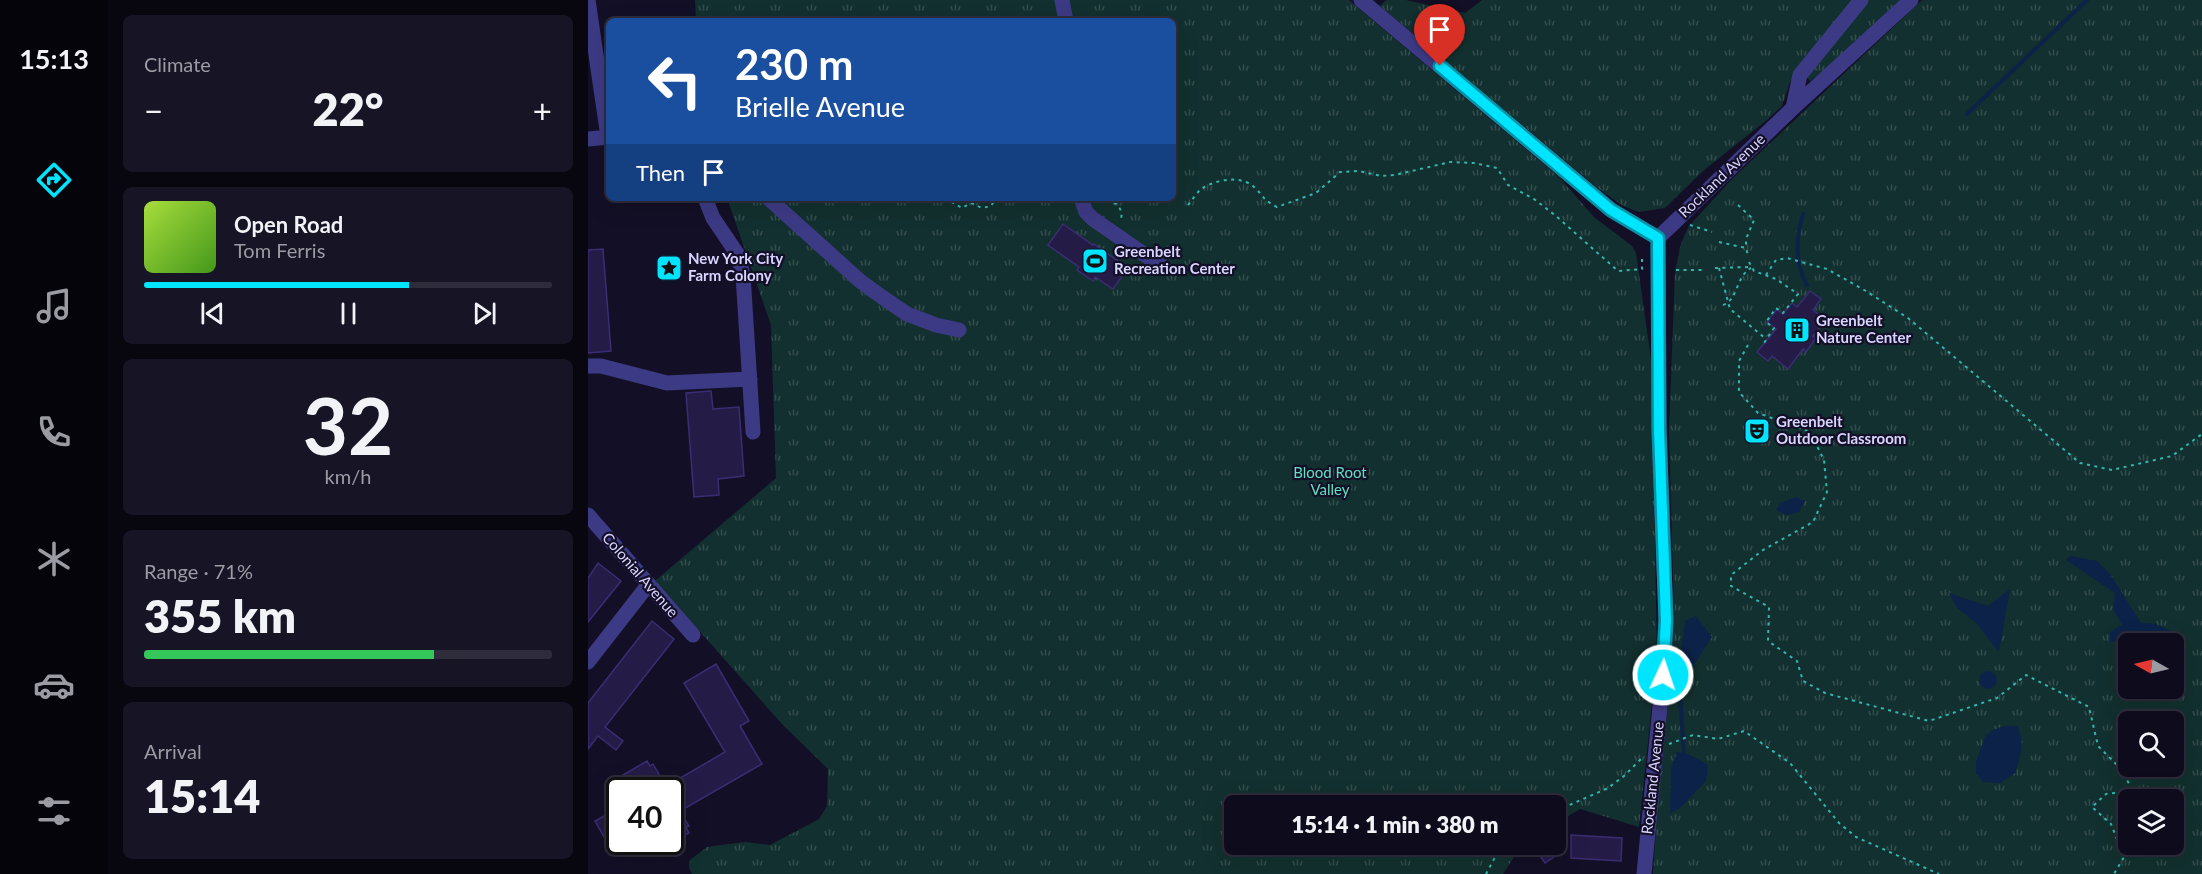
<!DOCTYPE html>
<html lang="en">
<head>
<meta charset="utf-8">
<style>
  :root { --surface:#0e0b1c; --page:#171425; --text:#f1f3f6; --muted:#9b9ba3; --line:#2e2b3b; --accent:#00e5ff }
  body { margin:0; font-family:Lato,sans-serif; background:var(--page); color:var(--text); height:100vh; display:flex; flex-direction:column; font-size:22px; white-space:nowrap }
  * { box-sizing:border-box; margin:0 }
  p { font-size:20px; color:var(--muted) }
  .icon { flex:none; width:33px; height:33px; fill:none; stroke:currentColor; stroke-width:2; stroke-linecap:round; stroke-linejoin:round }
  .map { position:relative; flex:1; overflow:hidden }
  .details { display:flex; flex-direction:column; gap:15px; padding:15px; background:#08060f; width:480px }
  .details>* { flex:none }
  .hud { position:absolute; left:18px; top:18px; width:570px; height:183px; border-radius:9px; box-shadow:0 6px 24px #0002,0 0 0 2px var(--line); background:#1a4fa0; color:#fff; overflow:hidden }
  .needle { width:39px; rotate:278deg }
  .buttons { position:absolute; left:1530px; top:633px; display:grid; gap:12px }
  .buttons a { display:grid; place-items:center; width:66px; height:66px; border-radius:9px; background:var(--surface); box-shadow:0 6px 24px #0002,0 0 0 2px var(--line); font-size:30px }
  .speed { position:absolute; left:18px; top:777px; display:flex; gap:12px; font-size:30px; font-weight:700; text-align:center }
  .speed>* { display:grid; place-content:center; width:78px; height:78px; border-radius:50%; background:var(--surface); box-shadow:0 6px 24px #0002,0 0 0 2px var(--line); line-height:1 }
  .speed .limit { border:3px solid #111; border-radius:9px; background:#fff; color:#111 }
  .pin { position:absolute; display:grid; place-items:center; width:51px; height:51px; color:#fff; margin:-62px -26px; border-radius:50% 50% 50% 0; rotate:-45deg; box-shadow:0 0 6px #0007 }
  .pin .icon { rotate:45deg }
  .me { position:absolute; width:66px; margin:-33px; rotate:3deg; stroke-linejoin:round; filter:drop-shadow(0 0 4px #0008) }
  .turn { display:flex; align-items:center; gap:21px; height:126px; padding:0 30px; font-size:27px }
  .turn .icon { width:78px; height:78px; stroke-width:2.5 }
  .turn b { display:block; font-size:42px; line-height:51px }
  .then { display:flex; align-items:center; height:57px; padding:0 30px; background:#0003; gap:12px; font-size:22px }
  .big { font-size:45px; font-weight:800; line-height:1.1 }
  .details .card { flex:1; display:flex; flex-direction:column; justify-content:center; gap:9px; min-width:0; padding:0 21px; border-radius:9px; background:var(--page) }
  .details .dial { align-items:center; gap:0 }
  .dial b { font-size:78px; line-height:1 }
  .song { display:flex; align-items:center; gap:18px }
  .cover { width:72px; height:72px; border-radius:9px; background:linear-gradient(135deg,hsl(80 70% 55%),hsl(100 70% 35%)) }
  .played { height:6px; border-radius:3px; background:linear-gradient(90deg,var(--accent) 65%,var(--line) 65%) }
  .keys { display:flex; justify-content:space-around; direction:ltr }
  .heat { display:flex; justify-content:space-between; align-items:center; font-size:33px; direction:ltr }
  .charge { height:9px; border-radius:4px; background:linear-gradient(90deg,#34c759 71%,var(--line) 0) }
  .trip { position:absolute; left:636px; top:795px; width:342px; height:60px; border-radius:9px; background:var(--surface); box-shadow:0 6px 24px #0002,0 0 0 2px var(--line); font-weight:800; line-height:60px; text-align:center }
  main { display:flex; flex:1; min-height:0 }
  .menu { display:flex; flex-direction:column; width:108px; justify-content:space-around; align-items:center; background:#06040b; color:var(--muted) }
  .menu .icon { width:42px; height:42px }
  .menu .on { color:var(--accent) }
  .menu b { font-size:27px; color:var(--text) }
  .map>svg:first-child { display:block }
  .park { fill:url(#park-tufts); fill-rule:evenodd }
  .garden { fill:url(#garden-furrows) }
  .water { fill:#0c2248 }
  .lines { fill:none; stroke-linecap:round; stroke-linejoin:round }
  .stream { stroke:#0c2248; stroke-width:4 }
  .building { fill:#241b47; stroke:#3b2d73; stroke-width:1.5 }
  .path { stroke:#2fb8b0; stroke-width:2; stroke-dasharray:3 4.5; stroke-linecap:butt }
  .minor { stroke:#3d3a85; stroke-width:15 }
  .route-casing { stroke:#0095a6; stroke-width:15 }
  .route { stroke:#00e5ff; stroke-width:10 }
  .labels { text-anchor:middle; stroke-width:4.5; stroke-linejoin:round; paint-order:stroke }
  .street-label { font-size:15px; fill:#d9d4ff; stroke:#130f26 }
  .poi-label { font-size:15px; font-weight:bold; fill:#d9d4ff; stroke:#130f26; text-anchor:start }
  .park-label { font-size:15px; fill:#5fe0c0; stroke:#130f26 }
</style>
</head>
<body>
<main>
<nav class="menu">
<b>15:13</b>
<svg class="icon on" aria-label="directions" viewBox="0 0 24 24"><path d="M12 3l9 9-9 9-9-9zM9 14v-3h6M13 9l2 2-2 2"/></svg>
<svg class="icon" aria-label="music" viewBox="0 0 24 24"><path d="M9 18V5l10-2v13"/><circle cx="6" cy="18" r="3"/><circle cx="16" cy="16" r="3"/></svg>
<svg class="icon" aria-label="phone" viewBox="0 0 24 24"><path d="M5 4h4l2 5-3 2q2 4 5 5l2-3 5 2v4C11 20 4 13 5 4z"/></svg>
<svg class="icon" aria-label="climate" viewBox="0 0 24 24"><path d="M12 3v18M4 7l16 10M4 17L20 7"/></svg>
<svg class="icon" aria-label="car" viewBox="0 0 24 24"><path d="M5 17H2v-5l4-1 3-4h7l3 4 3 1v5h-3M9 17h6M6 11h13"/><circle cx="7" cy="17" r="2"/><circle cx="17" cy="17" r="2"/></svg>
<svg class="icon" aria-label="filters" viewBox="0 0 24 24"><path d="M4 7h16M4 17h16"/><circle cx="9" cy="7" r="2"/><circle cx="15" cy="17" r="2"/></svg>
</nav>
<section class="details">
<div class="card"><p>Climate</p>
<div class="heat"><a>−</a><b class="big">22°</b><a>+</a></div>
</div>
<div class="card">
<div class="song"><i class="cover"></i><div><b>Open Road</b><p>Tom Ferris</p></div></div>
<div class="played"></div>
<div class="keys"><svg class="icon" aria-label="previous" viewBox="0 0 24 24"><path d="M18 5L8 12l10 7zM5 5v14"/></svg><svg class="icon" aria-label="pause" viewBox="0 0 24 24"><path d="M8 5v14M16 5v14"/></svg><svg class="icon" aria-label="next" viewBox="0 0 24 24"><path d="M6 5l10 7-10 7zM19 5v14"/></svg></div>
</div>
<div class="card dial"><b>32</b><p>km/h</p></div>
<div class="card"><p>Range · 71%</p><b class="big">355 km</b><div class="charge"></div></div>
<div class="card"><p>Arrival</p><b class="big">15:14</b></div>
</section>
<div class="map">
<svg width="1614" height="874" viewBox="0 0 1614 874">
  <defs>
    <pattern id="park-tufts" width="24" height="20" patternUnits="userSpaceOnUse" patternTransform="scale(1.5)"><rect width="24" height="20" fill="#12302f"/><path d="M3 7l-1-3M5 7V3M7 7l1-3M15 17l-1-3M17 17v-4M19 17l1-3" fill="none" stroke="#344d4e"/></pattern>
    <pattern id="garden-furrows" width="10" height="10" patternUnits="userSpaceOnUse" patternTransform="scale(1.5)"><rect width="10" height="10" fill="#12302f"/><path d="M-1 1l2-2M0 10L10 0M9 11l2-2" fill="none" stroke="#344d4e"/></pattern>
  </defs>
  <rect width="100%" height="100%" fill="#130f26"/>
  <g class="park">
    <path d="M107 0H761L971 177 1006 217 1044 246 1048 253 1064 366 1069 656 1051 827 992 809 968 823V806H646V844L934 845 915 874H104L101 868 102 860 119 847 133 845 157 842 182 845 231 819 239 806 240 769 194 724 67 581 188 478 183 325 139 198H585V21H108Z"/>
    <path d="M798 0H818L877 13 894 0H1267L1202 82 1194 106 1180 119 1115 171 1077 208 1051 212 1035 206 1011 189 792 6Z"/>
    <path d="M1279 0H1312L1237 70 1222 81 1219 77Z"/>
    <path d="M1334 0H1614V874H1065L1069 812 1082 682 1086 614 1081 430 1087 272 1093 243 1101 226 1144 179ZM1540 644H1586V688H1540ZM1540 722H1586V766H1540ZM1540 800H1586V844H1540Z"/>
  </g>
  <path class="garden" d="M1201 300 1203 302 1195 312 1188 307 1177 321 1185 328 1179 337 1177 336 1183 328 1173 321 1187 304 1193 309Z"/>
  <g class="water">
    <path d="M1208 497 1217 501 1211 512 1199 515 1188 510 1192 503Z"/>
    <path d="M1482 556 1509 561 1522 574 1553 623 1568 624 1587 633 1570 640 1543 636 1522 642V632L1534 625 1525 609 1527 593 1478 560Z"/>
    <path d="M1422 589 1411 652 1387 622 1370 609 1361 593 1400 606Z"/>
    <path d="M1108 616 1124 637 1102 671 1097 688 1092 696 1088 690 1097 621Z"/>
    <circle cx="1400" cy="680" r="9"/>
    <path d="M1415 726H1429C1438 742 1432 757 1427 773L1412 783 1395 782 1388 773V762L1397 737 1403 731Z"/>
    <path d="M1089 752 1102 755 1120 765 1118 781 1092 808 1082 813 1083 769Z"/>
  </g>
  <g class="lines">
    <g class="stream">
      <path d="M1379 114 1499 0"/>
      <path d="M1215 214C1208 239 1206 261 1219 285"/>
      <path d="M1092 696 1096 754"/>
    </g>
  </g>
  <g class="building">
    <path d="M475 224 505 245 506 244 540 268 525 289 507 277 505 281 489 270 491 267 460 245Z"/>
    <path d="M15 249 23 351 0 353V250Z"/>
    <path d="M1222 291 1233 299 1225 310 1234 317 1235 324 1225 336 1228 338 1218 352 1215 349 1200 369 1184 356 1180 361 1169 352 1188 329 1179 322 1189 309 1195 314 1204 303 1209 307Z"/>
    <path d="M123 391 125 409 151 407 156 476 130 479 131 495 106 497 98 393Z"/>
    <path d="M10 563 33 581 0 622V578Z"/>
    <path d="M64 621 86 639 17 727 35 741 28 750 10 736 0 749V703Z"/>
    <path d="M128 664 161 721 152 726 174 764 92 811 101 826 98 827 101 833 82 843V784L137 752 96 683Z"/>
    <path d="M59 761 62 766 65 764 80 790H40L35 782 38 780 35 775Z"/>
    <path d="M32 807V837L20 844 7 821Z"/>
    <path d="M983 835 1034 838 1033 861 983 858Z"/>
    <path d="M944 844H966L972 853 957 863Z"/>
  </g>
  <g class="lines">
    <g class="path">
      <path d="M357 198 374 208 383 203 394 208 403 206 408 198"/>
      <path d="M520 198C529 204 537 210 532 221"/>
      <path d="M600 205C604 200 608 194 612 190 627 179 655 174 668 189 678 199 674 199 689 207L728 193 752 172 771 171 793 176 807 175 862 162 886 163 909 168 920 185 946 199 968 216 1030 271 1054 269V255"/>
      <path d="M1150 205 1166 220 1158 239V248"/>
      <path d="M1102 225 1124 232"/>
      <path d="M1131 242 1158 248 1160 255"/>
      <path d="M1161 262 1166 271 1188 279 1210 294 1195 313 1188 308 1178 322 1186 328 1176 343"/>
      <path d="M1127 268 1162 267"/>
      <path d="M1131 268 1142 309 1178 339"/>
      <path d="M1088 270H1117"/>
      <path d="M1178 275 1188 260 1199 258 1239 269 1278 291 1320 318 1492 463 1524 470 1584 456 1614 434"/>
      <path d="M1135 305C1150 300 1148 276 1163 268"/>
      <path d="M1160 345 1151 361V392L1170 413 1222 432 1236 460 1239 492 1225 522 1175 550 1143 575V586L1181 607 1180 641 1209 661 1215 681 1237 693 1341 721 1409 698 1438 675 1501 707 1510 746 1533 769 1545 791 1518 794 1504 807 1523 824 1536 857 1526 874"/>
      <path d="M1081 744 1105 735 1130 739 1156 731 1202 763 1251 823 1268 837 1351 874"/>
      <path d="M968 811 1020 788 1036 776 1053 759"/>
      <path d="M898 874 914 844"/>
    </g>
    <g class="minor">
      <path d="M0 0 20 137"/>
      <path d="M474 0 478 21"/>
      <path d="M773 0 1023 210 1070 238"/>
      <path d="M1205 108 1212 75 1273 0"/>
      <path d="M0 139 21 137"/>
      <path d="M117 198 125 218 150 255 155 275 165 432"/>
      <path d="M180 198 272 281 294 297 319 314 348 325 371 330"/>
      <path d="M493 198 498 212 505 219 576 268"/>
      <path d="M0 366H13L79 383 162 379"/>
      <path d="M0 515 105 635"/>
      <path d="M0 662 60 585"/>
      <path d="M1056 874 1075 675 1078 620 1071 431 1070 238 1205 108 1323 0"/>
    </g>
  </g>
  <g class="lines">
    <g class="route-casing">
      <path id="route" d="M852 66 1023 210 1070 238 1071 430 1078 620 1075 675"/>
    </g>
    <use href="#route" class="route"/>
  </g>
  <defs>
    <g id="stadium-square" transform="scale(1.35)"><rect x="-9" y="-9" width="18" height="18" rx="4" fill="#00e5ff" stroke="#130f26"/><path d="M0-5a6.5 5 0 1 0 0 10a6.5 5 0 1 0 0-10ZM-3.5-1.8h7v3.6h-7Z" fill="#111"/></g>
    <g id="sight-square" transform="scale(1.35)"><rect x="-9" y="-9" width="18" height="18" rx="4" fill="#00e5ff" stroke="#130f26"/><path d="M0-6L1.8-2.2L6-1.7L2.9 1.2L3.7 5.4L0 3.3L-3.7 5.4L-2.9 1.2L-6-1.7L-1.8-2.2Z" fill="#111"/></g>
    <g id="building-square" transform="scale(1.35)"><rect x="-9" y="-9" width="18" height="18" rx="4" fill="#00e5ff" stroke="#130f26"/><path d="M-4-6H4V6H1V3H-1V6H-4ZM-2.5-4.3h1.7v1.8h-1.7ZM.8-4.3h1.7v1.8H.8ZM-2.5-1h1.7V.8h-1.7ZM.8-1h1.7V.8H.8Z" fill="#111"/></g>
    <g id="theatre-square" transform="scale(1.35)"><rect x="-9" y="-9" width="18" height="18" rx="4" fill="#00e5ff" stroke="#130f26"/><path d="M-5-5.5Q0-4 5-5.5V0Q5 5 0 6Q-5 5-5 0ZM-3.3-2.5H-1v1.5H-3.3ZM1-2.5H3.3v1.5H1ZM-2.8 1Q0 5.5 2.8 1Z" fill="#111"/></g>
  </defs>
  <g fill-rule="evenodd">
    <use href="#stadium-square" x="507" y="261"/>
    <use href="#sight-square" x="81" y="268"/>
    <use href="#building-square" x="1209" y="330"/>
    <use href="#theatre-square" x="1169" y="431"/>
  </g>
  <g class="labels">
    <g class="street-label">
      <text transform="translate(1134 176) rotate(-44)" y="5">Rockland Avenue</text>
      <text transform="translate(52 575) rotate(49)" y="5">Colonial Avenue</text>
      <text transform="translate(1065 778) rotate(-84)" y="5">Rockland Avenue</text>
    </g>
    <g class="poi-label">
      <text x="526" y="257">Greenbelt<tspan x="526" dy="17">Recreation Center</tspan></text>
      <text x="100" y="264">New York City<tspan x="100" dy="17">Farm Colony</tspan></text>
      <text x="1228" y="326">Greenbelt<tspan x="1228" dy="17">Nature Center</tspan></text>
      <text x="1188" y="427">Greenbelt<tspan x="1188" dy="17">Outdoor Classroom</tspan></text>
    </g>
    <g class="park-label">
      <text x="742" y="478">Blood Root<tspan x="742" dy="17">Valley</tspan></text>
    </g>
  </g>
</svg>
<div class="buttons">
<a><svg class="needle" viewBox="-14 -14 28 28"><path d="M0-13l5 13h-10z" fill="#e53935"/><path d="M0 13l5-13h-10z" fill="#9b9ba3"/></svg></a>
<a><svg class="icon" aria-label="search" viewBox="0 0 24 24"><circle cx="10" cy="10" r="6"/><path d="M15 15l6 6"/></svg></a>
<a><svg class="icon" aria-label="layers" viewBox="0 0 24 24"><path d="M12 4l9 5-9 5-9-5zM3 14l9 5 9-5"/></svg></a>
</div>
<div class="speed"><div class="limit">40</div></div>
<div class="pin" style="left:852px;top:66px;background:#d93025"><svg class="icon" aria-label="arrive" viewBox="0 0 24 24"><path d="M6 21V4h12l-3 4 3 4H6"/></svg></div>
<svg class="me" style="left:1075px;top:675px" viewBox="-20 -20 40 40"><circle r="17" fill="#00e5ff" stroke="#fff" stroke-width="3"/><path d="M0-11L8 9 0 5-8 9z" fill="#fff"/></svg>
<div class="trip">15:14 · 1 min · 380 m</div>
<div class="hud">
<div class="turn"><svg class="icon" aria-label="left" viewBox="0 0 24 24"><path d="M17 20v-9H6M10 6l-5 5 5 5"/></svg><div><b>230 m</b>Brielle Avenue</div></div>
<div class="then">Then<svg class="icon" aria-label="arrive" viewBox="0 0 24 24"><path d="M6 21V4h12l-3 4 3 4H6"/></svg></div>
</div>
</div>
</main>
</body>
</html>
